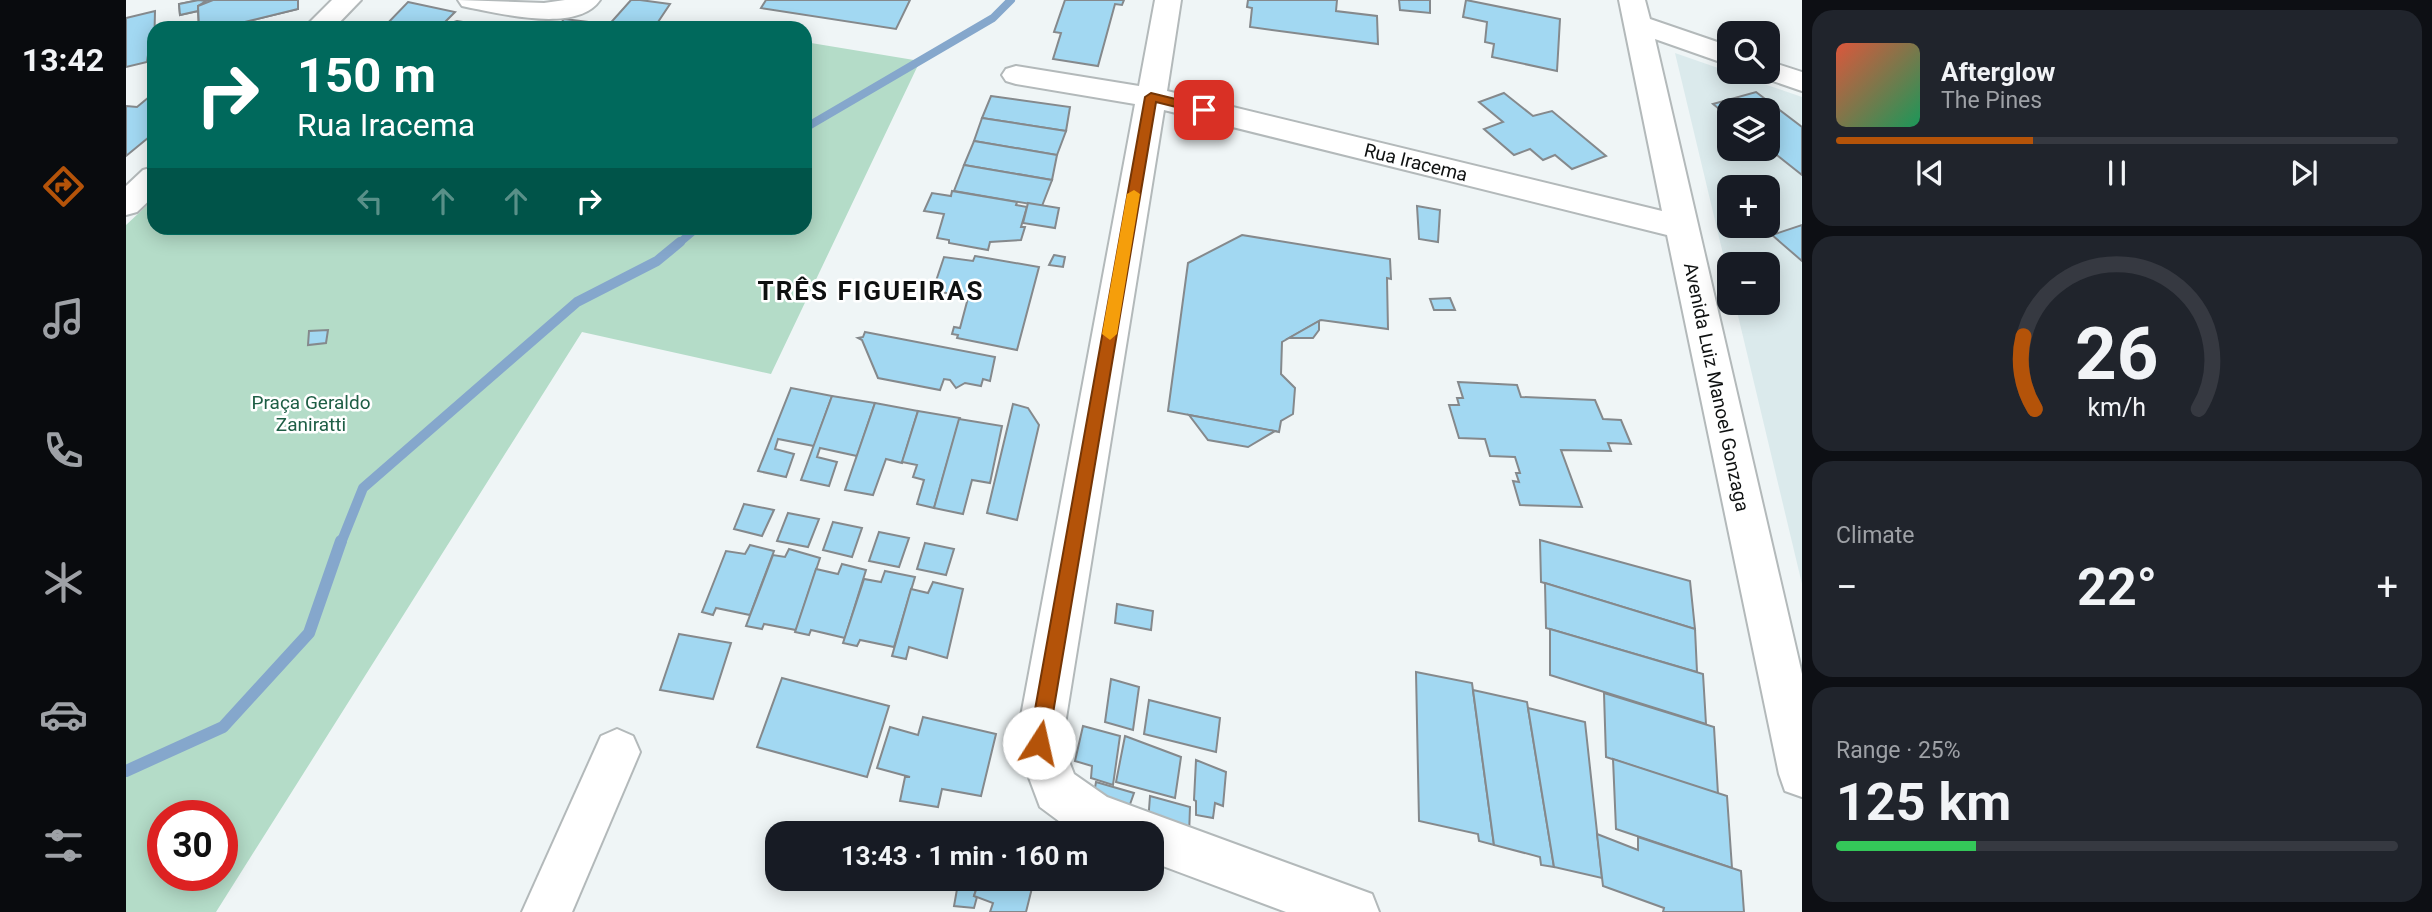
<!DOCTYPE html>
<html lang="en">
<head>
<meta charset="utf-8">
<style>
  :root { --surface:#171b24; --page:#20242c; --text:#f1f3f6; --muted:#9ea1a6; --line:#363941; --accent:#b45309 }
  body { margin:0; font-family:Roboto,sans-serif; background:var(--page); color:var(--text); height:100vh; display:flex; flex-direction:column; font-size:26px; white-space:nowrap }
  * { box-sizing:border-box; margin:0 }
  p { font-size:23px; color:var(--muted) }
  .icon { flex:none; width:38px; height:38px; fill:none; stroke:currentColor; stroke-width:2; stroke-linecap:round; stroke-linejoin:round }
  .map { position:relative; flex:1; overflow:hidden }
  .panel { display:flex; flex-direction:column; gap:10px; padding:10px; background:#0d0f14; width:630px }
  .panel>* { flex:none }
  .banner { position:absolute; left:21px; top:21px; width:665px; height:214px; border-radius:21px; box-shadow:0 4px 18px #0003; background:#00695c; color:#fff; overflow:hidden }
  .tools { position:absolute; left:1591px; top:21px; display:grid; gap:14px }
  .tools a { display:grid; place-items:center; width:63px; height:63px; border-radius:14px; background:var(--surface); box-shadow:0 4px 18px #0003; font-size:35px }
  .speed { position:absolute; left:21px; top:800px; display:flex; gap:14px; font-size:35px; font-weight:700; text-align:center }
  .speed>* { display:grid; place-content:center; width:91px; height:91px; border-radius:50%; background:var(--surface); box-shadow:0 4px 18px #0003; line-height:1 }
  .speed .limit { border:10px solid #d22; background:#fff; color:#111 }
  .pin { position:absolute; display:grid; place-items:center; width:60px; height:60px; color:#fff; margin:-30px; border-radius:14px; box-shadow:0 4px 10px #0006 }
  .me { position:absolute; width:77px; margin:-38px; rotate:10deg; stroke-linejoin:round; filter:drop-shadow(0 0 5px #0008) }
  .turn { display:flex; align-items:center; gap:24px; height:147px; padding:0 35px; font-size:32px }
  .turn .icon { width:91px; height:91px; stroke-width:2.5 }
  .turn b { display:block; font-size:49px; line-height:60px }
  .lanes { display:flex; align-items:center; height:66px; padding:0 35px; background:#0003; justify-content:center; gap:35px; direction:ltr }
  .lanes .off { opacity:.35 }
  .big { font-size:52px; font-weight:700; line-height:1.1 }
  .panel .tile { flex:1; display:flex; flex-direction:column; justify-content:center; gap:10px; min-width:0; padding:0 24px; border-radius:21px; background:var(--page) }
  .panel .dial { align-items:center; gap:0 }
  .dial svg { height:182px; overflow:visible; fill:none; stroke:var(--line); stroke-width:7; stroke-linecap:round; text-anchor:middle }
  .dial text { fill:var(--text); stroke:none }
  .song { display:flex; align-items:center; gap:21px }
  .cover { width:84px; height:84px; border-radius:10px; background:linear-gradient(135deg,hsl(10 70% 55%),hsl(150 70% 35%)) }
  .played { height:7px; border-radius:4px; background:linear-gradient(90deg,var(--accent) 35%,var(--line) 35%) }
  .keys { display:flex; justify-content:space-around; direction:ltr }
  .heat { display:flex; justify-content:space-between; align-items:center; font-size:38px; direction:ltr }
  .charge { height:10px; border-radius:5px; background:linear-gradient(90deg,#34c759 25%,var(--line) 0) }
  .trip { position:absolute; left:639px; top:821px; width:399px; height:70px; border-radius:21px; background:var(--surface); box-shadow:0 4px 18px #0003; font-weight:700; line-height:70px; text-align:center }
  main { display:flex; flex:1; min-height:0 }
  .menu { display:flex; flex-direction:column; width:126px; justify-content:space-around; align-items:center; background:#090b0e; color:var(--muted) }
  .menu .icon { width:49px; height:49px }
  .menu .selected { color:var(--accent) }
  .menu b { font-size:32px; color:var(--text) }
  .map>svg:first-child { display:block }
  .built { fill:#dbeaec; fill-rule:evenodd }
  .green { fill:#b4dcc8; fill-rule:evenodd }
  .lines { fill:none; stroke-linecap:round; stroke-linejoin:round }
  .stream-far2 { stroke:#85a7cc; stroke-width:8 }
  .stream-far1 { stroke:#85a7cc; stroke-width:10 }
  .stream { stroke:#85a7cc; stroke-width:12 }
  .building { fill:#a2d8f2; stroke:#85898c; stroke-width:2 }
  .minor-casing { stroke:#b3b9ba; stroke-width:4 }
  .minor { fill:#fff; fill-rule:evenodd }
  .route { fill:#b45309; stroke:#753606; stroke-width:2 }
  .slow { fill:#f59e0b }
  .labels { text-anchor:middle; stroke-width:5; stroke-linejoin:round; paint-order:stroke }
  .street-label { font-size:19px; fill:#0f1111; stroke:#fff }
  .park-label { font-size:19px; fill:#1e5e45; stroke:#fff }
  .district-label { font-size:26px; font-weight:bold; letter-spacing:2px; fill:#0f1111; stroke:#fff }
</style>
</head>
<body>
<main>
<nav class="menu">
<b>13:42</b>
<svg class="icon selected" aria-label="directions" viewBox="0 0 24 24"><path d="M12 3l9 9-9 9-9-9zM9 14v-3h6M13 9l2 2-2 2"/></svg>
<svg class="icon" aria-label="music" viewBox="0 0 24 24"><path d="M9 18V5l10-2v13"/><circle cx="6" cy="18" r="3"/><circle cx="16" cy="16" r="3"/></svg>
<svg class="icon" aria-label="phone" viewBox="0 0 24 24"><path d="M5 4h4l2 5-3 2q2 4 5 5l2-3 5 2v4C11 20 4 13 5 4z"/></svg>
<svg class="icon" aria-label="climate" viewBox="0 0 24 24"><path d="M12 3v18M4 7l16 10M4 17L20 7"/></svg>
<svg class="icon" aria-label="car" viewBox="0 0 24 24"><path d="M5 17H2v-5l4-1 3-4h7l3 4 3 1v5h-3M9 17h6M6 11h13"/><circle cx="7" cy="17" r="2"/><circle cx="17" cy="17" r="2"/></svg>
<svg class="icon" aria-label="filters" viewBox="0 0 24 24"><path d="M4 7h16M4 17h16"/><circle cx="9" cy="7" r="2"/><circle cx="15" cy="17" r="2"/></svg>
</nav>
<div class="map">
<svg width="1676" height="912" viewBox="0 0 1676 912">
  <rect width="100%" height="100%" fill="#eff5f6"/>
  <path class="built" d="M1549 53 1676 97V584L1609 303H1642V264H1603V279ZM1603 110H1642V149H1603ZM1603 187H1642V226H1603Z"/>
  <path class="green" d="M679 42 794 61 645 374 456 332 90 912H0V225L28 199V228H679ZM37 816H96V875H37Z"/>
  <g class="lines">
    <g class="stream-far2">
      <path d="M679 128 867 18 885 0"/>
      <path d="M552 244 571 228"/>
    </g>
    <path class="stream-far1" d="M215 543 237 488 451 302 531 261 554 242"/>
    <path class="stream" d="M0 771 97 727 183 633 215 541"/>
  </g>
  <g class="building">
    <path d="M73 0H172V9L94 28H73L72 11 54 15 53 4Z"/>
    <path d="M73 0 80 1 72 6V11L54 15 53 4Z"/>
    <path d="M87 0H172V9L94 28H73L72 6Z"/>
    <path d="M505 0H514L544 4 528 28H480Z"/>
    <path d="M640 0H784L770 29 635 8Z"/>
    <path d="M939 0H998L996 5 989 4 972 66 927 59 935 33 928 32Z"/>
    <path d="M1122 0H1211L1210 11 1251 16 1252 44 1124 27 1126 8 1121 7Z"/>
    <path d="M1273 0H1304V13L1274 10Z"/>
    <path d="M1340 0 1434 19 1431 71 1366 57 1368 44 1359 42 1361 22 1337 17Z"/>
    <path d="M282 2 329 12 315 26 331 21 355 25 352 28H257Z"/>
    <path d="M29 11 28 54 22 55 21 62 0 67V18Z"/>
    <path d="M438 19 463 22 458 28H431Z"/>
    <path d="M1630 92 1676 127V175L1642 148V110H1603V117L1587 104Z"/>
    <path d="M1378 93 1407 116 1426 111 1480 156 1446 169 1429 155 1417 160 1404 149 1388 155 1358 129 1377 122 1353 102Z"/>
    <path d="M865 96 944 107 940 131 856 118Z"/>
    <path d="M23 97 28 98V133L0 156V106L11 107Z"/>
    <path d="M856 118 940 131 931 155 848 141Z"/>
    <path d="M848 141 931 155 926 180 838 165Z"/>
    <path d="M838 165 926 180 916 206 828 191Z"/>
    <path d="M826 191 891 202 890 205 901 207 895 227H899L895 240 864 242 862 250 823 243V240L811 238 818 214 798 211 806 193 825 196Z"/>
    <path d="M902 203 933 208 929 228 897 223Z"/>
    <path d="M1291 206 1314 210 1312 242 1293 239Z"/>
    <path d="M1676 225V261L1646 235Z"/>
    <path d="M1116 235 1264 259 1265 279 1261 278 1262 329 1195 320 1156 342 1155 374 1169 388 1167 414 1155 421 1153 432 1042 411 1062 263Z"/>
    <path d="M928 255 939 257 937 267 923 265Z"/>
    <path d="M849 256 913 267 891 350 831 338 832 335 826 334 828 327 834 328 842 298 807 290 818 257 847 261Z"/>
    <path d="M1324 298 1329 310H1308L1304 299Z"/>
    <path d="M1193 321V330L1187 338H1163Z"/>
    <path d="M202 330 200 343 182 345 183 331Z"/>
    <path d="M739 332 869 357 864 381 857 379 855 386 839 383 830 388 824 380 818 379 814 390 752 378 736 340 732 338 737 337Z"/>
    <path d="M1332 382 1391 385 1395 397 1469 400 1477 419 1495 420 1505 444 1482 443 1485 451 1435 450 1456 507 1394 505 1387 481 1393 482 1390 473H1394L1389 457 1364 456 1359 439 1333 438 1323 405H1333L1331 398H1337Z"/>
    <path d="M665 388 706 396 688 446 652 439 649 449 668 454 660 477 632 471Z"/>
    <path d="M706 396 749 403 731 456 694 448 691 457 711 462 703 486 675 480Z"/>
    <path d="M749 403 792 411 776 463 760 459 747 495 719 490Z"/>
    <path d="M887 404 902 408 913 425 891 520 861 513Z"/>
    <path d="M792 411 834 418 808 508 791 504 798 480 787 477 791 465 776 462Z"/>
    <path d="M1063 415 1149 431 1122 447 1082 440Z"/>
    <path d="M833 419 876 426 864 483 846 480 837 514 808 508Z"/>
    <path d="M618 504 648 510 636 536 608 529Z"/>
    <path d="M662 513 693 519 682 547 651 541Z"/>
    <path d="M707 522 736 528 726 557 697 550Z"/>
    <path d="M753 532 783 538 773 567 743 561Z"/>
    <path d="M1414 540 1564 581 1569 629 1415 582Z"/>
    <path d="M799 543 828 549 820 575 791 569Z"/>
    <path d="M624 545 648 551 624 615 590 608 587 615 576 612 600 551 619 554Z"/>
    <path d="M663 549 694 558 670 630 638 624 636 629 620 626 647 555 659 557Z"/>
    <path d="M716 564 740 570 719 638 685 630 683 635 669 632 690 569 712 574Z"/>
    <path d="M759 571 789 577 768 647 734 640 731 646 717 643 738 579 755 582Z"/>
    <path d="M807 582 837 589 821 658 783 647 780 659 766 656 785 589 802 593Z"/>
    <path d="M1419 583 1569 629 1571 672 1420 628Z"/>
    <path d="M991 604 1027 611 1025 630 989 623Z"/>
    <path d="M1424 629 1577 674 1580 724 1424 675Z"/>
    <path d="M553 634 605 643 587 699 534 690Z"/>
    <path d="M1290 672 1346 683 1368 845 1353 841 1352 834 1293 821Z"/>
    <path d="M656 678 763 706 741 777 631 747Z"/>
    <path d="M985 679 1013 687 1007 730 979 722Z"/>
    <path d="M1347 690 1401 702 1428 867 1415 865 1414 857 1368 845Z"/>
    <path d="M1478 693 1588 727 1592 794 1480 757Z"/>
    <path d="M1023 700 1094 718 1090 752 1018 734Z"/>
    <path d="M1402 708 1459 722 1476 878 1428 867Z"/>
    <path d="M797 717 870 734 855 796 816 789 812 807 774 801 779 777H784L751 768 764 727 792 735Z"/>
    <path d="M957 726 994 736 987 785 965 778 966 766 949 761Z"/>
    <path d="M999 736 1055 757 1049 798 990 782Z"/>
    <path d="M1487 759 1601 796 1606 868 1490 829Z"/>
    <path d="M1070 760 1100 772 1097 806 1089 803 1087 818 1070 815V801L1068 800Z"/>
    <path d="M970 782 1008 793 1002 810 966 805Z"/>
    <path d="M1024 796 1064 807 1063 836 1022 823Z"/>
    <path d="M1471 834 1512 850V837L1615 871 1618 912H1537L1538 908 1477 886Z"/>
    <path d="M833 878H854L848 896 851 897 848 908 828 906Z"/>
    <path d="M854 878H890L907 884 900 912H864L867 903 848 896Z"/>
  </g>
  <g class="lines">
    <g class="minor-casing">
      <g id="minor">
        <path d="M206 0H235L208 28H178Z"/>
        <path d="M332 0 418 3 439 0H474C452 33 377 14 345 8L336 6Z"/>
        <path d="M1029 0H1055L1041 91 1536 211 1493 0H1519L1524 19 1603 46V65L1529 39 1676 674V797L1659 791 1653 774 1541 235 1038 110 936 743 948 774 981 797 1246 894 1253 912H1160L1026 862V833H949L914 807 890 743 1009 104 890 84 880 81 876 75 880 69 890 66 1013 86Z"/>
        <path d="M1642 61 1676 72V91L1632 76 1629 72H1642Z"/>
        <path d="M28 167V196L11 212 0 215V186L17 170Z"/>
        <path d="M491 729 507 736 514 752 446 912H396L475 736Z"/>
      </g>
    </g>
    <use href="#minor" class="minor"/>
  </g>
  <path class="route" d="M1025 93 1082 107 1084 110 1078 114 1030 102 922 743 920 750 913 753 906 750 903 743 1019 97Z"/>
  <path class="slow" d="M1008 190 1014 194 991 334 984 340 976 334 1001 194Z"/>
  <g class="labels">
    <g class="street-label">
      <text transform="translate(1290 162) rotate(14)" y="7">Rua Iracema</text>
      <text transform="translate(1591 387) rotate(78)" y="7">Avenida Luiz Manoel Gonzaga</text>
    </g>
    <g class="park-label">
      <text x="185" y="409">Praça Geraldo<tspan x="185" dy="22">Zaniratti</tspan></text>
    </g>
    <g class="district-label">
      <text x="745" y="300">TRÊS FIGUEIRAS</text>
    </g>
  </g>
</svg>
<div class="tools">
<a><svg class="icon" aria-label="search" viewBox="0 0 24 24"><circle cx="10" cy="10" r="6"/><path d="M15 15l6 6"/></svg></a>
<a><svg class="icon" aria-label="layers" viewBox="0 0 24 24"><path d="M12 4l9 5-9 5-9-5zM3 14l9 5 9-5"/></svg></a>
<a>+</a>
<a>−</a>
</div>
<div class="speed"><div class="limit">30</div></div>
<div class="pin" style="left:1078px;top:110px;background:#d93025"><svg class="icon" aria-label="arrive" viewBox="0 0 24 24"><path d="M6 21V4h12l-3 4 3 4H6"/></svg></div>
<svg class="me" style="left:913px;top:743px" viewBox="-20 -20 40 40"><circle r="19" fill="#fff"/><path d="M0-13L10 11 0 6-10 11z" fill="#b45309"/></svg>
<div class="trip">13:43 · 1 min · 160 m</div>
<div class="banner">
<div class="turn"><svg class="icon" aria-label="right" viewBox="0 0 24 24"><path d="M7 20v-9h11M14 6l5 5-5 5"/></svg><div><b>150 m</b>Rua Iracema</div></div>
<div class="lanes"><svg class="icon off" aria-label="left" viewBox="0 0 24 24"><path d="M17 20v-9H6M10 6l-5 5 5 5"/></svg><svg class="icon off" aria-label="ahead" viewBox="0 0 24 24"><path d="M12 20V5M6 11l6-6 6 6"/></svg><svg class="icon off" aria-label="ahead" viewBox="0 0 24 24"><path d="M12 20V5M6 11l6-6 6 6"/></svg><svg class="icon" aria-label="right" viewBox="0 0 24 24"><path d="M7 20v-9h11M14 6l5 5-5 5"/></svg></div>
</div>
</div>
<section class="panel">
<div class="tile">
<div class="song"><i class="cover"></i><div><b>Afterglow</b><p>The Pines</p></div></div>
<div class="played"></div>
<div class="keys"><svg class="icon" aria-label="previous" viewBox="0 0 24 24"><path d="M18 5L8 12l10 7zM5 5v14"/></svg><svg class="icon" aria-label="pause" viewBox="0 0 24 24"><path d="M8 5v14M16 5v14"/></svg><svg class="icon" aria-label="next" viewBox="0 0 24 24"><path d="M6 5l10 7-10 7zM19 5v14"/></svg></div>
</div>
<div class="tile dial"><svg viewBox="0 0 100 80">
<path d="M14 69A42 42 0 1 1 86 69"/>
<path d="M14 69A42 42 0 0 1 9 37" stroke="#b45309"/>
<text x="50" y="56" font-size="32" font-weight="700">26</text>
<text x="50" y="72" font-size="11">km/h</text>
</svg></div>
<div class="tile"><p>Climate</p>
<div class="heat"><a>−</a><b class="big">22°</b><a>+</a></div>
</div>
<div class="tile"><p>Range · 25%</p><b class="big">125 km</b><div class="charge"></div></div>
</section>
</main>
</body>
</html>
